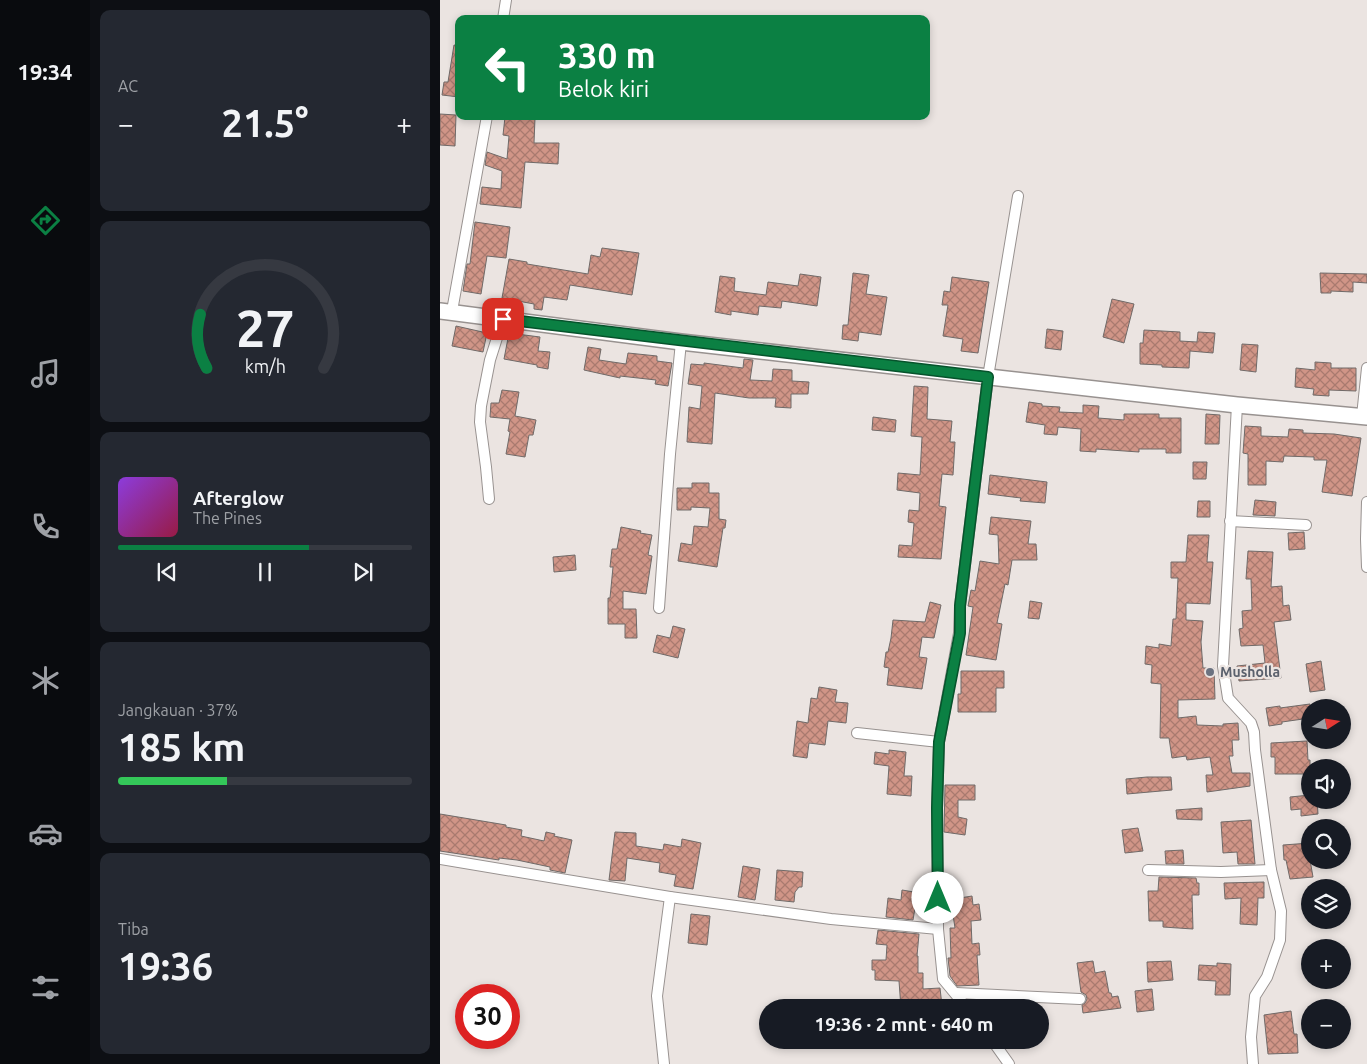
<!DOCTYPE html>
<html lang="id">
<head>
<meta charset="utf-8">
<style>
  :root { --surface:#171b24; --page:#242831; --text:#f1f3f6; --muted:#9ea1a6; --line:#363941; --accent:#0b8043 }
  body { margin:0; font-family:Ubuntu,sans-serif; background:var(--page); color:var(--text); height:100vh; display:flex; flex-direction:column; font-size:19px; white-space:nowrap }
  * { box-sizing:border-box; margin:0 }
  p { font-size:16px; color:var(--muted) }
  .icon { flex:none; width:28px; height:28px; fill:none; stroke:currentColor; stroke-width:2; stroke-linecap:round; stroke-linejoin:round }
  .map { position:relative; flex:1; overflow:hidden }
  .drawer { display:flex; flex-direction:column; gap:10px; padding:10px; background:#0d0f14; width:350px }
  .drawer>* { flex:none }
  .guide { position:absolute; left:15px; top:15px; width:475px; height:105px; border-radius:10px; box-shadow:0 2px 8px #0003; background:#0b8043; color:#fff; overflow:hidden }
  .needle { width:32px; rotate:78deg }
  .fabs { position:absolute; left:861px; top:699px; display:grid; gap:10px }
  .fabs a { display:grid; place-items:center; width:50px; height:50px; border-radius:50%; background:var(--surface); box-shadow:0 2px 8px #0003; font-size:25px }
  .speed { position:absolute; left:15px; top:984px; display:flex; gap:10px; font-size:25px; font-weight:700; text-align:center }
  .speed>* { display:grid; place-content:center; width:65px; height:65px; border-radius:50%; background:var(--surface); box-shadow:0 2px 8px #0003; line-height:1 }
  .speed .limit { border:8px solid #d22; background:#fff; color:#111 }
  .pin { position:absolute; display:grid; place-items:center; width:42px; height:42px; color:#fff; margin:-21px; border-radius:10px; box-shadow:0 2px 8px #0006 }
  .me { position:absolute; width:55px; margin:-28px; rotate:0deg; stroke-linejoin:round; filter:drop-shadow(0 0 4px #0008) }
  .turn { display:flex; align-items:center; gap:18px; height:105px; padding:0 20px; font-size:22px }
  .turn .icon { width:65px; height:65px; stroke-width:2.5 }
  .turn b { display:block; font-size:35px; line-height:42px }
  .big { font-size:38px; font-weight:600; line-height:1.1 }
  .drawer .widget { flex:1; display:flex; flex-direction:column; justify-content:center; gap:8px; min-width:0; padding:0 18px; border-radius:10px; background:var(--page) }
  .drawer .dial { align-items:center; gap:0 }
  .dial svg { height:130px; overflow:visible; fill:none; stroke:var(--line); stroke-width:7; stroke-linecap:round; text-anchor:middle }
  .dial text { fill:var(--text); stroke:none }
  .song { display:flex; align-items:center; gap:15px }
  .cover { width:60px; height:60px; border-radius:8px; background:linear-gradient(135deg,hsl(270 70% 55%),hsl(340 70% 35%)) }
  .played { height:5px; border-radius:2px; background:linear-gradient(90deg,var(--accent) 65%,var(--line) 65%) }
  .keys { display:flex; justify-content:space-around; direction:ltr }
  .heat { display:flex; justify-content:space-between; align-items:center; font-size:28px; direction:ltr }
  .charge { height:8px; border-radius:4px; background:linear-gradient(90deg,#34c759 37%,var(--line) 0) }
  .trip { position:absolute; left:319px; top:999px; width:290px; height:50px; border-radius:25px; background:var(--surface); box-shadow:0 2px 8px #0003; font-weight:600; line-height:50px; text-align:center }
  main { display:flex; flex:1; min-height:0 }
  .menu { display:flex; flex-direction:column; width:90px; justify-content:space-around; align-items:center; background:#090b0e; color:var(--muted) }
  .menu .icon { width:35px; height:35px }
  .menu .current { color:var(--accent) }
  .menu b { font-size:22px; color:var(--text) }
  .map>svg:first-child { display:block }
  .building { fill:url(#building-cross-hatch); stroke:#706a68 }
  .lines { fill:none; stroke-linecap:round; stroke-linejoin:round }
  .street-casing { stroke:#989290; stroke-width:12 }
  .secondary-casing { stroke:#989290; stroke-width:18 }
  .street { stroke:#fff; stroke-width:10 }
  .secondary { stroke:#fff; stroke-width:15 }
  .route-casing { stroke:#07532c; stroke-width:12 }
  .route { stroke:#0b8043; stroke-width:9 }
  .worship-dot { fill:#6b7280; stroke:#ebe4e1; stroke-width:2 }
  .labels { text-anchor:middle; stroke-width:4.5; stroke-linejoin:round; paint-order:stroke }
  .worship-label { font-size:14px; font-weight:bold; fill:#5b616d; stroke:#ebe4e1; text-anchor:start }
</style>
</head>
<body>
<main>
<nav class="menu">
<b>19:34</b>
<svg class="icon current" aria-label="directions" viewBox="0 0 24 24"><path d="M12 3l9 9-9 9-9-9zM9 14v-3h6M13 9l2 2-2 2"/></svg>
<svg class="icon" aria-label="music" viewBox="0 0 24 24"><path d="M9 18V5l10-2v13"/><circle cx="6" cy="18" r="3"/><circle cx="16" cy="16" r="3"/></svg>
<svg class="icon" aria-label="phone" viewBox="0 0 24 24"><path d="M5 4h4l2 5-3 2q2 4 5 5l2-3 5 2v4C11 20 4 13 5 4z"/></svg>
<svg class="icon" aria-label="climate" viewBox="0 0 24 24"><path d="M12 3v18M4 7l16 10M4 17L20 7"/></svg>
<svg class="icon" aria-label="car" viewBox="0 0 24 24"><path d="M5 17H2v-5l4-1 3-4h7l3 4 3 1v5h-3M9 17h6M6 11h13"/><circle cx="7" cy="17" r="2"/><circle cx="17" cy="17" r="2"/></svg>
<svg class="icon" aria-label="filters" viewBox="0 0 24 24"><path d="M4 7h16M4 17h16"/><circle cx="9" cy="7" r="2"/><circle cx="15" cy="17" r="2"/></svg>
</nav>
<section class="drawer">
<div class="widget"><p>AC</p>
<div class="heat"><a>−</a><b class="big">21.5°</b><a>+</a></div>
</div>
<div class="widget dial"><svg viewBox="0 0 100 80">
<path d="M14 69A42 42 0 1 1 86 69"/>
<path d="M14 69A42 42 0 0 1 10 36" stroke="#0b8043"/>
<text x="50" y="56" font-size="32" font-weight="700">27</text>
<text x="50" y="72" font-size="11">km/h</text>
</svg></div>
<div class="widget">
<div class="song"><i class="cover"></i><div><b>Afterglow</b><p>The Pines</p></div></div>
<div class="played"></div>
<div class="keys"><svg class="icon" aria-label="previous" viewBox="0 0 24 24"><path d="M18 5L8 12l10 7zM5 5v14"/></svg><svg class="icon" aria-label="pause" viewBox="0 0 24 24"><path d="M8 5v14M16 5v14"/></svg><svg class="icon" aria-label="next" viewBox="0 0 24 24"><path d="M6 5l10 7-10 7zM19 5v14"/></svg></div>
</div>
<div class="widget"><p>Jangkauan · 37%</p><b class="big">185 km</b><div class="charge"></div></div>
<div class="widget"><p>Tiba</p><b class="big">19:36</b></div>
</section>
<div class="map">
<svg width="927" height="1064" viewBox="0 0 927 1064">
  <defs>
    <pattern id="building-cross-hatch" width="8" height="8" patternUnits="userSpaceOnUse" patternTransform="scale(1.25)"><rect width="8" height="8" fill="#d09587"/><path d="M0 0l8 8M0 8l8-8" fill="none" stroke="#a97a6f"/></pattern>
  </defs>
  <rect width="100%" height="100%" fill="#ebe4e1"/>
  <g class="building">
    <path d="M14 45 19 46V97L2 95 4 82H8Z"/>
    <path d="M0 114 16 115 15 146 0 145Z"/>
    <path d="M65 117 95 118 94 143H119L118 164 85 162 81 208 40 204 42 187 61 189 62 171 45 165 47 152 67 159 69 136 63 135Z"/>
    <path d="M35 222 70 227 66 258 47 256 41 294 23 291 27 264H30Z"/>
    <path d="M162 248 199 253 192 295 130 285 127 300 104 297 102 310 94 309V304L62 298 69 259 87 262V264L148 274 151 255 160 257Z"/>
    <path d="M413 273 429 275 426 294 447 297 441 335 419 332 418 341 402 339 403 325H408Z"/>
    <path d="M880 273 927 274V283L913 282V292L891 291V293H881Z"/>
    <path d="M360 274 381 277 377 306 342 301 341 308 319 306 318 315 291 311V315L275 312 280 276 295 278 294 291 326 295 328 282 358 286Z"/>
    <path d="M512 277 549 282 538 353 521 351 523 339 503 336 508 305H502L504 291 510 292Z"/>
    <path d="M672 299 694 304 684 343 663 337Z"/>
    <path d="M16 326 47 333 43 352 12 346Z"/>
    <path d="M607 329 623 331 621 350 605 348Z"/>
    <path d="M704 330 740 332V341L757 342 758 332 775 333 773 353 750 351 749 368 722 367V365L700 364V343H703Z"/>
    <path d="M69 333 100 337 98 351 110 352 108 369 97 367V365L64 359Z"/>
    <path d="M802 344 818 345 816 372 800 370Z"/>
    <path d="M148 347 161 349 159 360 186 364 188 353 217 356V361L232 363 228 386 215 384 216 380 180 376V378L144 370Z"/>
    <path d="M304 359 313 360 310 380 332 381 333 369 352 370V381L369 382 368 394H351V408L335 407 336 398H309L275 393 272 444 247 442 249 407 260 409 262 386 248 384 251 364 264 365V363L303 368Z"/>
    <path d="M875 362 891 363V368H916V391L889 390V396L873 395 874 389 855 387 856 368 875 370Z"/>
    <path d="M474 386 488 387 487 419 512 421 510 442H515L513 475 502 474 499 506 506 507 501 559 458 557 459 545 472 546 474 523 468 522 469 510 479 511 480 493 457 490 458 473 480 475 482 437 471 436Z"/>
    <path d="M62 390 79 392 75 416 96 420 93 435H89L85 457 66 454 70 432 68 431 70 419 50 417 51 403H59Z"/>
    <path d="M589 402 602 404V406L620 407 619 412 643 413V405L659 406 658 418 684 420V414H719V418H741V453H726V449H699V452L656 449V452L640 451 641 429 618 427 617 435 604 434 605 425 586 422Z"/>
    <path d="M766 414 780 415 779 444H765Z"/>
    <path d="M433 417 456 420 455 432 432 430Z"/>
    <path d="M805 426 821 427V436L848 437 849 429 863 430V433L894 434 921 438 912 496 882 492 887 460H874V457L844 456 843 462 826 461V485H808V454L803 453Z"/>
    <path d="M753 462H767L766 479H753Z"/>
    <path d="M550 475 607 482 605 503 580 501 581 498 548 494Z"/>
    <path d="M252 483H269V493H279V519L286 520 285 528H283L277 567 238 561 241 543 252 545 254 526 268 527 270 508 251 507V510H237V488H252Z"/>
    <path d="M815 500 836 502 835 516 813 515Z"/>
    <path d="M758 501H770V517H757Z"/>
    <path d="M551 517 591 521 588 544H596L597 560H572L568 585 565 584 557 623 562 624 556 660 526 655 533 607 528 606 531 590 535 591 540 561 559 564 558 535 549 534Z"/>
    <path d="M181 527 201 531 200 533 212 535 208 555 212 556 206 594 183 591V609H196L197 638H185V624H168V598H170L173 567H170L172 549H177Z"/>
    <path d="M864 532 865 549 849 550 848 533Z"/>
    <path d="M748 535H769L767 562H773L770 604 746 603V620L763 621 761 642 763 668H774L775 699 738 700V718L756 716 757 725 783 726V724L798 723 799 740H792L793 756H789L792 773H810V786L767 792 766 775H773L770 757 747 760 746 756 732 758 729 738H720L721 684 711 683 712 665 705 664 706 646 719 648V644L731 646 733 619H736L738 578H731V562H746Z"/>
    <path d="M808 551 833 552 831 587 842 586 843 606 849 605 851 620 834 622 841 678 799 681 797 666 825 663 823 645 801 646 799 629 803 628 802 611 812 610 811 579H806Z"/>
    <path d="M135 555 136 570 114 572 113 557Z"/>
    <path d="M590 601 602 603 599 619 588 618Z"/>
    <path d="M490 602 501 605 494 638 482 637 479 657 487 658 482 689 447 685 449 668 444 667 446 652H448L451 638 453 620 485 622Z"/>
    <path d="M233 626 245 629 238 658 213 652 217 635 230 638Z"/>
    <path d="M881 661 885 690 870 692 866 664Z"/>
    <path d="M521 671H564V688H556V712H518V694H521Z"/>
    <path d="M379 687 397 690 395 702 408 703 406 723 388 721 385 745 369 743 367 758 353 756 357 721 368 723 371 698 377 699Z"/>
    <path d="M870 704V718L842 722V724L829 726 826 708 840 706V708Z"/>
    <path d="M867 741 868 760H870V774H835V757H831V743Z"/>
    <path d="M449 750 466 752 464 776H472L471 796 447 794 449 766 434 764 435 752 449 754Z"/>
    <path d="M707 777H731L732 790 687 794 686 779Z"/>
    <path d="M505 785H535V800H518V817L527 819 525 835 504 832Z"/>
    <path d="M870 795V800H877L878 814 861 816V809L851 810 850 797Z"/>
    <path d="M762 808V820L737 819 736 810Z"/>
    <path d="M0 814 66 825V827L82 830 81 836 104 841 106 832 115 834 114 836 132 840 125 873 110 870V867L77 860 59 858V860L0 851Z"/>
    <path d="M811 820 815 864H798L797 852 783 853 781 822Z"/>
    <path d="M698 828 703 851 685 853 682 830Z"/>
    <path d="M175 832 196 833V846L223 850 224 844 241 847 242 839 261 843 253 889 234 886 236 875 219 872 220 863 187 858 185 881 169 880Z"/>
    <path d="M870 843V860L873 877 850 879 846 860H844L843 845Z"/>
    <path d="M743 850 744 864H726L725 851Z"/>
    <path d="M303 866 320 869 315 900 298 897Z"/>
    <path d="M337 870 363 872 362 887H359L355 892 354 902 335 900Z"/>
    <path d="M719 877 756 878 757 883H759V895H752L753 929 723 927V921H709L708 891H718Z"/>
    <path d="M824 882V898H818L817 925 800 924 801 898 785 899 784 883Z"/>
    <path d="M462 890 474 892 473 902H476L473 920 446 917 448 898 461 900Z"/>
    <path d="M532 896 533 905 539 904 541 920 531 921 532 944 539 943 540 955H537L539 985 517 986 510 976 508 958H511L510 928H515L512 908H515L514 899Z"/>
    <path d="M251 914 270 916 267 945 248 943Z"/>
    <path d="M438 930 479 934 477 956H478V973H483V989L500 988 502 1006 461 1008 459 981 435 980V970H432V960H446L447 945 436 944Z"/>
    <path d="M653 961 655 973 665 971 669 993H671L672 997 678 996 681 1008 643 1013 642 1005 645 1003 647 999 646 995 641 992 637 963Z"/>
    <path d="M731 961 733 980 708 982 707 962Z"/>
    <path d="M777 963 791 964 790 995H775L776 981 758 980 759 965 777 966Z"/>
    <path d="M712 989 714 1010 697 1012 695 991Z"/>
    <path d="M539 1001 557 1002 558 1008H540Z"/>
    <path d="M851 1011 854 1034H857L858 1053 828 1054 824 1015Z"/>
  </g>
  <g class="lines">
    <g class="street-casing">
      <g id="street">
        <path d="M63 19 66 0"/>
        <path d="M12 311 47 116"/>
        <path d="M797 405 783 666 788 698 811 723 814 732 815 750 831 870 841 911 840 940 827 977 815 996 811 1037 813 1064"/>
        <path d="M922 416 927 368"/>
        <path d="M49 499 46 467 40 422 41 406 50 360 63 319"/>
        <path d="M927 502 926 539 927 567"/>
        <path d="M790 521 866 525"/>
        <path d="M219 608 230 454 241 342"/>
        <path d="M417 733 499 742"/>
        <path d="M0 859 230 897 391 919 498 929"/>
        <path d="M708 870 781 872 831 870"/>
        <path d="M516 993 640 999"/>
        <path d="M527 1008 503 979 498 929 497 808 499 742 519 633 520 606 548 377 578 196"/>
        <path d="M552 1040 569 1064"/>
        <path d="M224 1064 217 996 230 897"/>
      </g>
    </g>
    <g class="secondary-casing">
      <path id="secondary" d="M0 311 241 342 797 405 927 417"/>
    </g>
    <use href="#street" class="street"/>
    <use href="#secondary" class="secondary"/>
  </g>
  <g class="lines">
    <g class="route-casing">
      <path id="route" d="M63 319 548 377 520 606V633L499 742 497 808 498 898"/>
    </g>
    <use href="#route" class="route"/>
  </g>
  <circle class="worship-dot" cx="770" cy="672" r="5"/>
  <g class="labels">
    <g class="worship-label">
      <text x="780" y="677">Musholla</text>
    </g>
  </g>
</svg>
<div class="fabs">
<a><svg class="needle" viewBox="-14 -14 28 28"><path d="M0-13l5 13h-10z" fill="#e53935"/><path d="M0 13l5-13h-10z" fill="#9ea1a6"/></svg></a>
<a><svg class="icon" aria-label="sound" viewBox="0 0 24 24"><path d="M4 9h4l5-4v14l-5-4H4zM17 9q2 3 0 6"/></svg></a>
<a><svg class="icon" aria-label="search" viewBox="0 0 24 24"><circle cx="10" cy="10" r="6"/><path d="M15 15l6 6"/></svg></a>
<a><svg class="icon" aria-label="layers" viewBox="0 0 24 24"><path d="M12 4l9 5-9 5-9-5zM3 14l9 5 9-5"/></svg></a>
<a>+</a>
<a>−</a>
</div>
<div class="speed"><div class="limit">30</div></div>
<div class="pin" style="left:63px;top:319px;background:#d93025"><svg class="icon" aria-label="arrive" viewBox="0 0 24 24"><path d="M6 21V4h12l-3 4 3 4H6"/></svg></div>
<svg class="me" style="left:498px;top:898px" viewBox="-20 -20 40 40"><circle r="19" fill="#fff"/><path d="M0-13L10 11 0 6-10 11z" fill="#0b8043"/></svg>
<div class="trip">19:36 · 2 mnt · 640 m</div>
<div class="guide">
<div class="turn"><svg class="icon" aria-label="left" viewBox="0 0 24 24"><path d="M17 20v-9H6M10 6l-5 5 5 5"/></svg><div><b>330 m</b>Belok kiri</div></div>
</div>
</div>
</main>
</body>
</html>
